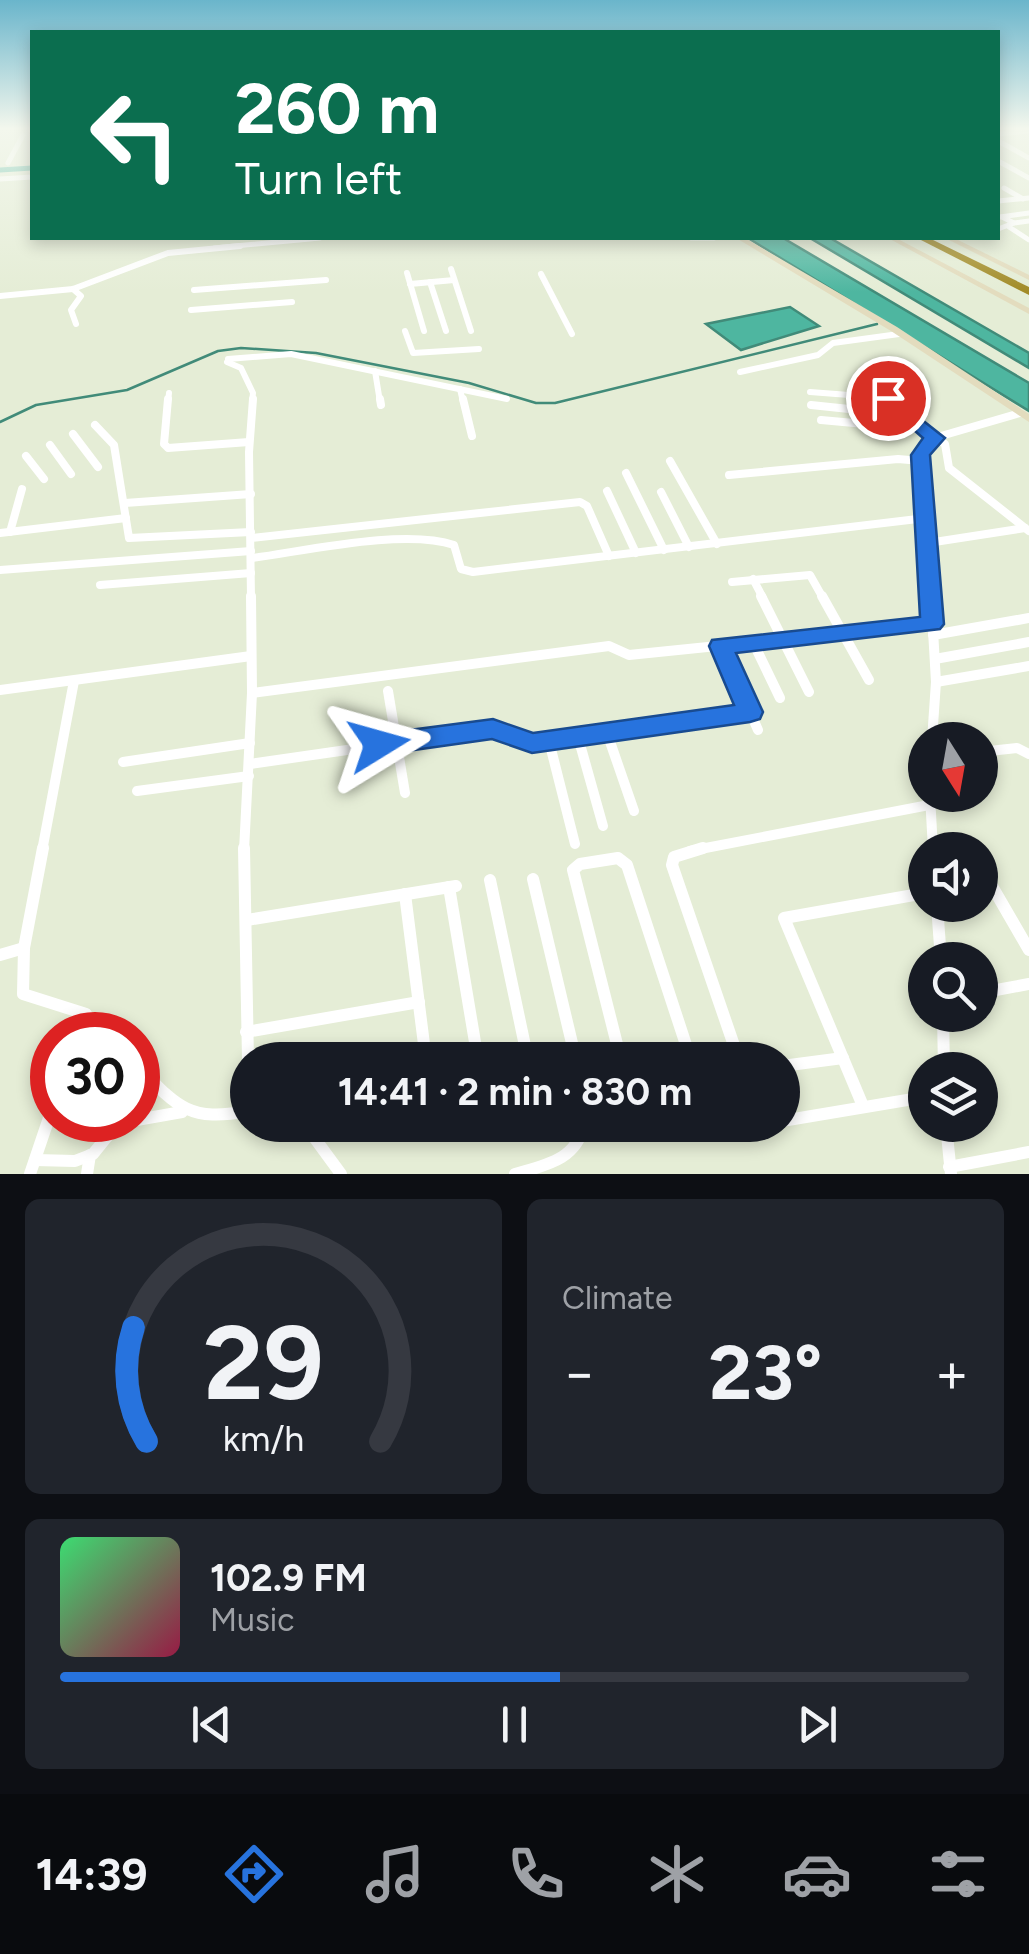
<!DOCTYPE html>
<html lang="en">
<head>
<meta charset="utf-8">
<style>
  :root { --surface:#171b24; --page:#20242c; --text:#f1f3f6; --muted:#9ea1a6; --line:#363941; --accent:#2773de }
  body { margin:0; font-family:Figtree,sans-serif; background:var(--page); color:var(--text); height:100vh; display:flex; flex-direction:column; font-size:38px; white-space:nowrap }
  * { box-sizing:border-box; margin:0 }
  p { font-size:32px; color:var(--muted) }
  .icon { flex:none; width:55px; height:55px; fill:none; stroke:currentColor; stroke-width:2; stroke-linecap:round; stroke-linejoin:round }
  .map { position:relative; height:1174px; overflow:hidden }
  .details { display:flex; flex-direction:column; gap:25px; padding:25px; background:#0d0f14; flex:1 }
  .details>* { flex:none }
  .banner { position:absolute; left:30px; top:30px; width:970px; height:210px; border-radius:0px; box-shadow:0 5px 15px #0003; background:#0b6e4f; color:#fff; overflow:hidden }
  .needle { width:65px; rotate:169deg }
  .tools { position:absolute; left:908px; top:722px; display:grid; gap:20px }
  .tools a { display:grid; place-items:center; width:90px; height:90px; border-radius:50%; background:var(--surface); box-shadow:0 5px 15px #0003; font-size:50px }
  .speed { position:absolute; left:30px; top:1012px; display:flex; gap:20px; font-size:50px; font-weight:700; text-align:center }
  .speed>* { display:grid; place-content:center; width:130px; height:130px; border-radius:50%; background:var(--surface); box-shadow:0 5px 15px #0003; line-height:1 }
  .speed .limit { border:15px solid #d22; background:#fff; color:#111 }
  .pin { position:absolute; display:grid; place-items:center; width:85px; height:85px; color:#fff; margin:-42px; border:5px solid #fff; border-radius:50%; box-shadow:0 2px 10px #0007 }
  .me { position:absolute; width:110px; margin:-55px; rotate:82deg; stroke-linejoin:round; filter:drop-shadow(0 0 8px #0008) }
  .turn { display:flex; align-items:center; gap:35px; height:210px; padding:0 40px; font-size:45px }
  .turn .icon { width:130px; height:130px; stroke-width:2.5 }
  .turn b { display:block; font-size:70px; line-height:85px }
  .big { font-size:75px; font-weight:700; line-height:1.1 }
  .details .tile { flex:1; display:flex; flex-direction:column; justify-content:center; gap:15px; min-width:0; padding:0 35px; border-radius:15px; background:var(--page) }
  .details .dial { align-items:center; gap:0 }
  .dial svg { height:260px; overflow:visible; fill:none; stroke:var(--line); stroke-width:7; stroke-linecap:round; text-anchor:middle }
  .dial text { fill:var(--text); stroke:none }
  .song { display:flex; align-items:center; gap:30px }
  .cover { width:120px; height:120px; border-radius:15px; background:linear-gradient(135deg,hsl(140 70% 55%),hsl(340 70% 35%)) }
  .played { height:10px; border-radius:5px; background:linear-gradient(90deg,var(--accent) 55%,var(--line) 55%) }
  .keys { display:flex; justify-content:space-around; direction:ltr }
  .heat { display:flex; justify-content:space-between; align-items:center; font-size:55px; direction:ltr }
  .details .tiles { flex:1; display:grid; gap:25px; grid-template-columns:1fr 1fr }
  .tile:last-child { grid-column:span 2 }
  .trip { position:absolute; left:230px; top:1042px; width:570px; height:100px; border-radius:50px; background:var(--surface); box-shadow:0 5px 15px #0003; font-weight:700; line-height:100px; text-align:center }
  .tab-bar { display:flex; height:160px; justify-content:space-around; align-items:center; background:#090b0e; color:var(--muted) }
  .tab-bar .icon { width:70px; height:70px }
  .tab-bar .active { color:var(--accent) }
  .tab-bar b { font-size:45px; color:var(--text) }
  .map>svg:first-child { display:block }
  .water { fill:#4eb6a0; stroke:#418b79; stroke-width:2.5 }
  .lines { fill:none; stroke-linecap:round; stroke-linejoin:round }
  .stream { stroke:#418b79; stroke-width:2.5 }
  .canal { stroke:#4eb6a0; stroke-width:5 }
  .street-far4 { stroke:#fff; stroke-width:5 }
  .street-far3 { stroke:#fff; stroke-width:6 }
  .street-far2 { stroke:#fff; stroke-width:8 }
  .street-far1 { stroke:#fff; stroke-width:10 }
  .street { stroke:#fff; stroke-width:12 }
  .secondary { fill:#e3dcbe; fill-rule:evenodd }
  .highway { fill:#a28b27; fill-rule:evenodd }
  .route { fill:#2773de; stroke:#194b90; stroke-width:2.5 }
</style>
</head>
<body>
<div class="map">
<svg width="1029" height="1174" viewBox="0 0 1029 1174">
  <rect width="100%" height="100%" fill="#e5edd6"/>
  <g class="water">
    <path d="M748 238H783L1029 383V411Z"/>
    <path d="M810 238H830L1029 353V368Z"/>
    <path d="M790 307 819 326 741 350 706 324Z"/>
  </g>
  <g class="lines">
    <path class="stream" d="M0 422 36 405 127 390 218 351 241 348 316 353 469 383 536 403H555L877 324"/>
    <path class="canal" d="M0 170 32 168"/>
    <g class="street-far4">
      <path d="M998 134 1029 131"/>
      <path d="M998 141 1029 158"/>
      <path d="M998 161 1029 178"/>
      <path d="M8 163 23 135"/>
      <path d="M0 179 32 177"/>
      <path d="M1004 188 1023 199"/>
      <path d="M998 201 1029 198"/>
      <path d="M1000 217 1029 213"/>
      <path d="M1014 223 1029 221"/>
      <path d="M1009 227 1029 240"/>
      <path d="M998 229 1014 223 1002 217"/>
      <path d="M691 238H714"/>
      <path d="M214 248 320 238"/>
    </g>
    <g class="street-far3">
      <path d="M451 269 471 331"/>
      <path d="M407 273 424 331"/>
      <path d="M541 274 572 334"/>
      <path d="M430 282 446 331"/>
      <path d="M410 284 454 280"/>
      <path d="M73 289 81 296 71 310 76 324"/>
      <path d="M194 290 326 280"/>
      <path d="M0 296 73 289 168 253 240 246"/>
      <path d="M191 310 292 302"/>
      <path d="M405 331 413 353 479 349"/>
      <path d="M228 359 291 354 507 399"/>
      <path d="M227 362 241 368 253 393 252 402"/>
      <path d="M375 371 380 402"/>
      <path d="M740 372 818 355 833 343 899 334"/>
      <path d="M460 389 463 402"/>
      <path d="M810 392 888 398 892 402"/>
      <path d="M168 402 169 393"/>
    </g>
    <g class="street-far2">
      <path d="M168 399 164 444 168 448 249 442"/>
      <path d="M380 399 381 405"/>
      <path d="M463 399 472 436"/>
      <path d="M889 399 923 431 945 444 949 468 1029 531"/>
      <path d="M811 405 906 415"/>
      <path d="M821 420 920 429"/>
      <path d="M95 425 114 445 129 538 251 532"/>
      <path d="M73 434 98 467"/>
      <path d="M50 445 71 474"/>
      <path d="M26 456 44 479"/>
      <path d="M670 461 717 544"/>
      <path d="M626 473 664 550"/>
      <path d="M729 475 898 459 921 461"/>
      <path d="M607 491 636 553"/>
      <path d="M661 492 689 547"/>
      <path d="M125 503 251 494"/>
      <path d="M10 532 22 489"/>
      <path d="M0 533 126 518"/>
      <path d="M251 538 580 502 587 506 609 556"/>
      <path d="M928 543 1025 528"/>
      <path d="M252 558C305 551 405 528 454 545L461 569 473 572 926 518"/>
      <path d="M0 570 251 551"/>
      <path d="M753 579 763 598"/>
      <path d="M732 582 810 575 823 598"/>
      <path d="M100 585 251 573"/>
      <path d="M251 598 249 452 253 399"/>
      <path d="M931 598 922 448 941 436 1020 413"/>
    </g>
    <g class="street-far1">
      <path d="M761 596 809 692"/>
      <path d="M822 596 869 680"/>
      <path d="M931 596 936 682 932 740"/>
      <path d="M933 635 1029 618"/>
      <path d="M753 642 780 698"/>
      <path d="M721 646 758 730"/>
      <path d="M935 659 1029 642"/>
      <path d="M936 682 1029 666"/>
      <path d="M0 690 251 656"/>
      <path d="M388 691 405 793"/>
      <path d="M252 693 609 646 629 655 932 624"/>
      <path d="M607 733 634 811"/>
      <path d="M578 737 603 826"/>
      <path d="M549 741 575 844"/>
      <path d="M980 752 1017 748 1029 754"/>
      <path d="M123 762 250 743"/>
      <path d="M250 764 493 729 532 743 751 712"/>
      <path d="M137 791 249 776"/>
      <path d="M930 795 933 850"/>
      <path d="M42 851 74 681"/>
      <path d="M244 851 252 693 251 596"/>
      <path d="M690 851 929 805"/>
    </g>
    <g class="street">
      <path d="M43 848 24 948 23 994 86 1014 91 1023 85 1035"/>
      <path d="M244 848 248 1060"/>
      <path d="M703 848 674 857 672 865 739 1060"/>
      <path d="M985 874 1029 950"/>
      <path d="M533 879 576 1060"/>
      <path d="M490 880 528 1060"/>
      <path d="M449 887 478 1060"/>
      <path d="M405 894 426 1060"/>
      <path d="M937 905 941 960"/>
      <path d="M247 920 456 886"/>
      <path d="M0 955 24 948"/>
      <path d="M980 993 1029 984"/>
      <path d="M943 1015 944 1070"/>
      <path d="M246 1032 419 1002"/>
      <path d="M621 1060 573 870 580 864 618 858 627 865 691 1060"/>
      <path d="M138 1066C177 1107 189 1122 248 1111"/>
      <path d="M782 1066 843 1058"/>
      <path d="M863 1106 784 918 925 893"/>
      <path d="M782 1121 925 1097"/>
      <path d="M305 1125 341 1174"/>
      <path d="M946 1125 951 1174"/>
      <path d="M35 1160 75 1161 93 1154 110 1133 131 1121 182 1112"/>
      <path d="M949 1167 1029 1152"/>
      <path d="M30 1174 52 1109"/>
      <path d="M87 1174 90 1155"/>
      <path d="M515 1174C546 1165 576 1160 584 1125"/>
    </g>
    <g class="secondary">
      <path d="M736 238H745L897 327 1029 414V422L891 331Z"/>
      <path d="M888 238H896L1029 308V314Z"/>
      <path d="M945 238H954L1029 275V280Z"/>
    </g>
    <path class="highway" d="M917 238H929L1029 287V295Z"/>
  </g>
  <linearGradient id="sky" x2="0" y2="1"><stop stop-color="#6ab5cb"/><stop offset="0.44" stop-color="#f3f7ed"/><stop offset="1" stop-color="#f3f7ed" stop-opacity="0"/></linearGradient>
  <rect width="1029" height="292" fill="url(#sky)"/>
  <path class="route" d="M888 393 945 438 930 455 944 624 940 629 736 653 763 712 760 719 750 722 532 753 492 739 379 755 369 752 365 744 369 737 379 734 493 719 533 733 734 705 709 646 712 640 920 617 911 455 923 438 882 402 880 398Z"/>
</svg>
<div class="tools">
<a><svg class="needle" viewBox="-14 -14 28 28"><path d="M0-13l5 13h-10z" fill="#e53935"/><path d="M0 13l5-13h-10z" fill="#9ea1a6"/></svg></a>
<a><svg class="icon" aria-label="sound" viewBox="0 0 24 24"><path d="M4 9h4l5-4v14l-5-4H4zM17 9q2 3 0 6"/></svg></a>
<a><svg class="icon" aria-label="search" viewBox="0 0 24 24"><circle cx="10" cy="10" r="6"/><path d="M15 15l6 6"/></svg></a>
<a><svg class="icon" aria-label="layers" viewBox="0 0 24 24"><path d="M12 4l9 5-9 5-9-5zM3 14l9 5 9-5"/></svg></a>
</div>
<div class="speed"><div class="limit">30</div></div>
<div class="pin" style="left:888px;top:398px;background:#d93025"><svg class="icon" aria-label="arrive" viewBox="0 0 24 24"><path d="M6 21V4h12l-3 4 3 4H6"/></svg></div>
<svg class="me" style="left:379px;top:744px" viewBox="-20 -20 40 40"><path d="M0-17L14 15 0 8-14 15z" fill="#2773de" stroke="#fff" stroke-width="4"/></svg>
<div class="trip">14:41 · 2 min · 830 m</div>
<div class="banner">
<div class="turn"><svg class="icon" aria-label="left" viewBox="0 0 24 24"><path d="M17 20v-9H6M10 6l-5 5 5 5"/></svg><div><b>260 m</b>Turn left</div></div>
</div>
</div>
<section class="details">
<div class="tiles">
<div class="tile dial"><svg viewBox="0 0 100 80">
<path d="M14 69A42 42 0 1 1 86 69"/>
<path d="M14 69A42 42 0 0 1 10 34" stroke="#2773de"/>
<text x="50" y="56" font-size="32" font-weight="700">29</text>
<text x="50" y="72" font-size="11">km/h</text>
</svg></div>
<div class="tile"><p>Climate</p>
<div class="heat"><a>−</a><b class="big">23°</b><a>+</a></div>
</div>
<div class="tile">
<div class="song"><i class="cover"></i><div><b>102.9 FM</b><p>Music</p></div></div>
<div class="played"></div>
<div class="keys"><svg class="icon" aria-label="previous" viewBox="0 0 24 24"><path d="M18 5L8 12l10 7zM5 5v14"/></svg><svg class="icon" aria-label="pause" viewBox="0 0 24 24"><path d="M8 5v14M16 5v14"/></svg><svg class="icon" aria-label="next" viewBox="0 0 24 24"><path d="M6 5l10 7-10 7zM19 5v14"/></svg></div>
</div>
</div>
</section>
<nav class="tab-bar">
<b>14:39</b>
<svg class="icon active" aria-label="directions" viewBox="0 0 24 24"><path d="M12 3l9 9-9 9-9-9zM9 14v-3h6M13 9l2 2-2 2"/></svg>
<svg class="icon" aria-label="music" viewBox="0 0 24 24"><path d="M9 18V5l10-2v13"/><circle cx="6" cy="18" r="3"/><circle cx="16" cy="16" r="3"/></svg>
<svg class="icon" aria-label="phone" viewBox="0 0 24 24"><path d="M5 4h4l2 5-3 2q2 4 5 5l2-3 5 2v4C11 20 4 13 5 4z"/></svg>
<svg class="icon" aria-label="climate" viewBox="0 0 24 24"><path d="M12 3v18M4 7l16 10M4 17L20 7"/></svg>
<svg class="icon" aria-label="car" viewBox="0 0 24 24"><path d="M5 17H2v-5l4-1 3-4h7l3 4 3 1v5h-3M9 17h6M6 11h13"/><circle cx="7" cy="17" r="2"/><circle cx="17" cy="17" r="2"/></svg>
<svg class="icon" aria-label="filters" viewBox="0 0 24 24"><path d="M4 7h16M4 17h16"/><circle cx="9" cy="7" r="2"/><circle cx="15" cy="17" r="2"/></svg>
</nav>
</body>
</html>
